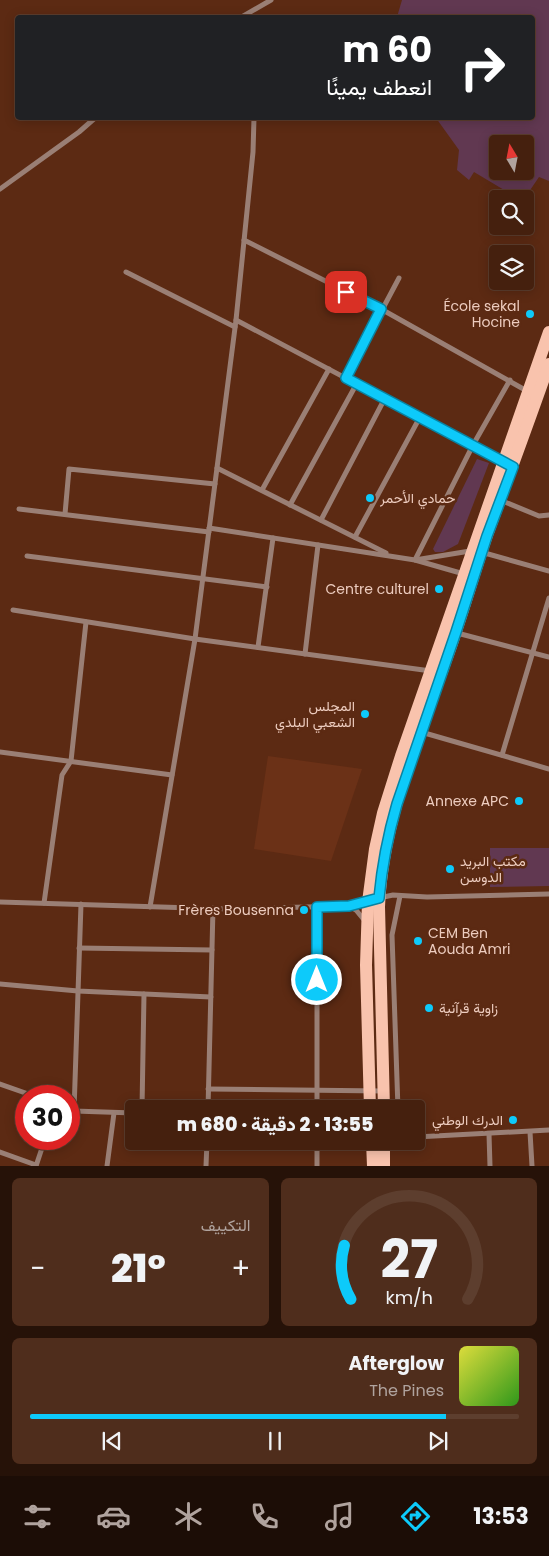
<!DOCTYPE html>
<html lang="ar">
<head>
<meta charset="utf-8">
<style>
  :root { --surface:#45200e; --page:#4f2d1c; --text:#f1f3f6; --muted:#b0a39e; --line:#5d3e2e; --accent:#0dcafa }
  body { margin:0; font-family:Poppins,Vazirmatn,sans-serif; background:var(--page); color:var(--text); direction:rtl; height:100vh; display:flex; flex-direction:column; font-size:19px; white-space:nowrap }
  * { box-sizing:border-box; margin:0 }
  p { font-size:16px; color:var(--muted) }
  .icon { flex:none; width:28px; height:28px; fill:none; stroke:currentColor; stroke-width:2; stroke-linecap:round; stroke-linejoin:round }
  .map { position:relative; height:1166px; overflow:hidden; direction:ltr }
  .panel { display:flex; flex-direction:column; gap:12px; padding:12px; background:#261208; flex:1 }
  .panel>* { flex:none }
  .guide { position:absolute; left:15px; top:15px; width:520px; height:105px; border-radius:5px; box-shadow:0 2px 12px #0003,0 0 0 1px var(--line); direction:rtl; background:#202124; color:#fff; overflow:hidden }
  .needle { width:32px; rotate:350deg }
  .buttons { position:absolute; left:489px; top:135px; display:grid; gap:10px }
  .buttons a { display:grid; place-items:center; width:45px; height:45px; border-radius:5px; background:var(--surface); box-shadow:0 2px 12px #0003,0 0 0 1px var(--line); font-size:25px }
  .speed { position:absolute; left:15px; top:1085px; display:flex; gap:10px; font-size:25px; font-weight:700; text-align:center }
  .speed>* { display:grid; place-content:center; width:65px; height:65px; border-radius:50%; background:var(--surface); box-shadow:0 2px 12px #0003,0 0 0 1px var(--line); line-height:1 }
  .speed .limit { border:8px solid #d22; background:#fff; color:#111 }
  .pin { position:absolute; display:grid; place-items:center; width:42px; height:42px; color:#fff; margin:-21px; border-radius:10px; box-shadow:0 2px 8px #0006 }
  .me { position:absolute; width:55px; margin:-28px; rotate:0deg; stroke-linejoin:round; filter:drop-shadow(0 0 4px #0008) }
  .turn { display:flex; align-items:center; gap:18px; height:105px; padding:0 20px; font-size:22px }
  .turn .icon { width:65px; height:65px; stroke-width:2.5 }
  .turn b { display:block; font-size:35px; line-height:42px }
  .big { font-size:38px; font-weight:800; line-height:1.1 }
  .panel .card { flex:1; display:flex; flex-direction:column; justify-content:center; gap:8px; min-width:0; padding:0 18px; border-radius:8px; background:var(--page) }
  .panel .dial { align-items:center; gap:0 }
  .dial svg { height:130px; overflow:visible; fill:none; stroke:var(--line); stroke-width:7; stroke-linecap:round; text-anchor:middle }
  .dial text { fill:var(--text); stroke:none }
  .song { display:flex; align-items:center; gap:15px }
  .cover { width:60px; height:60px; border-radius:8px; background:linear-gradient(135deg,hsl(60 70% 55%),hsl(110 70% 35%)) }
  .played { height:5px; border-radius:2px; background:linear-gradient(90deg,var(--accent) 85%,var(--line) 85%) }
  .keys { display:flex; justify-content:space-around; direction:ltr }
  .heat { display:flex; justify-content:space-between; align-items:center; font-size:28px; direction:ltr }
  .panel .tiles { flex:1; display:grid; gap:12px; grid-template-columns:1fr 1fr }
  .card:last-child { grid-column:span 2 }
  .trip { position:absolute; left:125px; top:1100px; width:300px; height:50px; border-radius:5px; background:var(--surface); box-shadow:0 2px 12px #0003,0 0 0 1px var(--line); font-weight:800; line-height:50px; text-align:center; direction:rtl }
  .dock { display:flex; height:80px; justify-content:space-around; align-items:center; background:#1c0d06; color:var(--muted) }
  .dock .icon { width:35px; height:35px }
  .dock .selected { color:var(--accent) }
  .dock b { font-size:22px; color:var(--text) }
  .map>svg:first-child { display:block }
  .built { fill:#6b3117 }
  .green { fill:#613851; fill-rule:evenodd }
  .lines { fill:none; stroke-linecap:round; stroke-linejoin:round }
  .minor { stroke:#9a7f75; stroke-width:5 }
  .primary { stroke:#f9c3ad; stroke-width:12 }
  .route-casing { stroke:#0883a2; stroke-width:12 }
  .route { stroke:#0dcafa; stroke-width:9 }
  .poi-dot { fill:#0dcafa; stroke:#5c2a13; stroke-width:2 }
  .labels { text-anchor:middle; stroke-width:5; stroke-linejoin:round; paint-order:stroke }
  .poi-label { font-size:14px; fill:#edccbf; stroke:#5c2a13; text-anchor:end }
</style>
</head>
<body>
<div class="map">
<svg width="549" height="1166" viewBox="0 0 549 1166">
  <rect width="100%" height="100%" fill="#5c2a13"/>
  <path class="built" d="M268 756 362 769 331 861 254 849Z"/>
  <g class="green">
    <path d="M402 0H549V181L539 177 524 199H519L474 172 469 180 457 170 459 150 436 118H532V18L397 17ZM498 144H525V171H498Z"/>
    <path d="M477 459 489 463 458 544 443 552H435L433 549Z"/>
    <path d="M490 848H549V886L490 887Z"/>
  </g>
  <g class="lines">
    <g class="minor">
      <path d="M240 18 271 0"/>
      <path d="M0 189 79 132 95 118"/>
      <path d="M244 240 381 309 527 391"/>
      <path d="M126 272 235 327"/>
      <path d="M236 320 504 462"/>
      <path d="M346 378 399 278"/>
      <path d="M217 468 386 553"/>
      <path d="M262 490 329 369"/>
      <path d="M500 500 539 516 549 515"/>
      <path d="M290 505 357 383"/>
      <path d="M19 509 209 532"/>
      <path d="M65 514 69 469 215 484"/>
      <path d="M321 520 385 398"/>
      <path d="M209 528 415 560 470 551"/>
      <path d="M355 537 420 417"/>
      <path d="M481 552 549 571"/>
      <path d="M27 556 267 587"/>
      <path d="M464 574 415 560 473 445 510 380"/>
      <path d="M13 610 195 639 431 671"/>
      <path d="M457 633 549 657"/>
      <path d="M258 647 273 538"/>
      <path d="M305 654 318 545"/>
      <path d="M421 732 549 769"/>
      <path d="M0 752 172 775"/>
      <path d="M502 755 549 598"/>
      <path d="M379 898 393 895 427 897 549 894"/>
      <path d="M0 902 225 909 349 906 366 902"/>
      <path d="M44 903 62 775 71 761 86 622"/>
      <path d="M349 906 356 910 365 921"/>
      <path d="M150 907 195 639 236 320 253 152 254 118"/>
      <path d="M79 948 212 950"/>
      <path d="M0 984 78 991 211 997"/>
      <path d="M0 1084 34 1096"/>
      <path d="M208 1089 383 1091"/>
      <path d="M69 1109 74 1111 134 1113"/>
      <path d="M142 1109 144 994"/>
      <path d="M208 1109 213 908"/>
      <path d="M317 1109V907"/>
      <path d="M398 1109 392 935 400 896"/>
      <path d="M74 1111 81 904"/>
      <path d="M530 1132 532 1166"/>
      <path d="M489 1134 490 1166"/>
      <path d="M416 1137 549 1130"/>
      <path d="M317 1141V1166"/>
      <path d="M0 1152 36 1165"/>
      <path d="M36 1166 45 1139"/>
      <path d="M107 1166 114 1113"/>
      <path d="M206 1166 207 1141"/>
    </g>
    <g class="primary">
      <path d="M370 1109 366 965 368 902 375 849 383 813 401 756 549 332"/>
      <path d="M384 1109 379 907C382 822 418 740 446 660 461 619 473 576 487 535 508 478 529 421 549 364"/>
      <path d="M372 1141 373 1166"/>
      <path d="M384 1141V1166"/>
    </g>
  </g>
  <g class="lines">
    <g class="route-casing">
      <path id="route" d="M317 980V907L349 906 379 898C382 866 388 835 397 804L456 632 487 536 513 467 346 378 381 309 346 292"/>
    </g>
    <use href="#route" class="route"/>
  </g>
  <g class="poi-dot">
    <circle cx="530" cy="314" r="5"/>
    <circle cx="370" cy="498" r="5"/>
    <circle cx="439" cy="589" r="5"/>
    <circle cx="365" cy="714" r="5"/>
    <circle cx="519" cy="801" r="5"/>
    <circle cx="450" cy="869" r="5"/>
    <circle cx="304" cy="910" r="5"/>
    <circle cx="418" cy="941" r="5"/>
    <circle cx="429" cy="1008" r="5"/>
    <circle cx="513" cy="1120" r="5"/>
  </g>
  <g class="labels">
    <g class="poi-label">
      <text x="520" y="311">École sekal<tspan x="520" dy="16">Hocine</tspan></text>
      <text x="380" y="503" text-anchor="start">حمادي الأحمر</text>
      <text x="429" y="594">Centre culturel</text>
      <text x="355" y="711">المجلس<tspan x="355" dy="16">الشعبي البلدي</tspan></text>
      <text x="509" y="806">Annexe APC</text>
      <text x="460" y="866" text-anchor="start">مكتب البريد<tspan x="460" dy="16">الدوسن</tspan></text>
      <text x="294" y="915">Frères Bousenna</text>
      <text x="428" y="938" text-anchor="start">CEM Ben<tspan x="428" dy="16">Aouda Amri</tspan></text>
      <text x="439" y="1013" text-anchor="start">زاوية قرآنية</text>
      <text x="503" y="1125">الدرك الوطني</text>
    </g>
  </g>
</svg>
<div class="buttons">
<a><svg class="needle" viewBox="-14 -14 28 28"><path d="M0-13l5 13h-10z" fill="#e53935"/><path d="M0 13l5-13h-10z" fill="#b0a39e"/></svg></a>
<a><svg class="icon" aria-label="search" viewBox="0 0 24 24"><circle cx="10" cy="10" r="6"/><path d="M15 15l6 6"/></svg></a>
<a><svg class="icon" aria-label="layers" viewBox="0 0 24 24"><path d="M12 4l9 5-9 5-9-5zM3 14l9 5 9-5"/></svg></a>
</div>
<div class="speed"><div class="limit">30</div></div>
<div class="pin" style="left:346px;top:292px;background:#d93025"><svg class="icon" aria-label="arrive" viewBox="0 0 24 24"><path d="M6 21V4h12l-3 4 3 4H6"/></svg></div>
<svg class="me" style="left:317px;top:980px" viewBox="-20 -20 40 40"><circle r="17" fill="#0dcafa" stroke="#fff" stroke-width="3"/><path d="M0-11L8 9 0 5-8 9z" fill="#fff"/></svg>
<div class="trip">13:55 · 2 دقيقة · 680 m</div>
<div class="guide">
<div class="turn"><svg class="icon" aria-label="right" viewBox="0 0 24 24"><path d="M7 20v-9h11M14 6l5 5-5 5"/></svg><div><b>60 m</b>انعطف يمينًا</div></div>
</div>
</div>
<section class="panel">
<div class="tiles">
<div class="card dial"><svg viewBox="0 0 100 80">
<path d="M14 69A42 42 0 1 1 86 69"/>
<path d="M14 69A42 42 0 0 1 10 36" stroke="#0dcafa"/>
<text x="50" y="56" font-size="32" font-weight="700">27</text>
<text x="50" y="72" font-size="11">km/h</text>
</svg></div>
<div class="card"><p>التكييف</p>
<div class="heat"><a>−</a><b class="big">21°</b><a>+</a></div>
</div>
<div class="card">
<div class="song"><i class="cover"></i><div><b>Afterglow</b><p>The Pines</p></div></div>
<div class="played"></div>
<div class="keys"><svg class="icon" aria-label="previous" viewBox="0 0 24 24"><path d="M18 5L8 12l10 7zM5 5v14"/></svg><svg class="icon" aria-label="pause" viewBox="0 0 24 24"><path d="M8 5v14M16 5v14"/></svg><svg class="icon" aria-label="next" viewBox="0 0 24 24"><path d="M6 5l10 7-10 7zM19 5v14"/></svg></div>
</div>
</div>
</section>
<nav class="dock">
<b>13:53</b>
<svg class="icon selected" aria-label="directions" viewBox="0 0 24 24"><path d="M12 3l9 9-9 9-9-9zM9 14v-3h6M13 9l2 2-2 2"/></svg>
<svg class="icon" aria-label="music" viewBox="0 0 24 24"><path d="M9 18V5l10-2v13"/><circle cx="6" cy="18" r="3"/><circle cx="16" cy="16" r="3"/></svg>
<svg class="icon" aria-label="phone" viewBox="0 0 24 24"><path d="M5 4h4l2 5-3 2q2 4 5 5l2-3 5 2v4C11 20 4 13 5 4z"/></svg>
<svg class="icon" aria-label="climate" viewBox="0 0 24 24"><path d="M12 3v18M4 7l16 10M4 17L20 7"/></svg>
<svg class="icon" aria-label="car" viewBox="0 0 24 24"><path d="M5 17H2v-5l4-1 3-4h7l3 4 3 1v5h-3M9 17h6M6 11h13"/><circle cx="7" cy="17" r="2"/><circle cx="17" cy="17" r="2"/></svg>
<svg class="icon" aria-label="filters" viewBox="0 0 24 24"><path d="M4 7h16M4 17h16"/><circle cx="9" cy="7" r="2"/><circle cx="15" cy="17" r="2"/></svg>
</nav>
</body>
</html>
